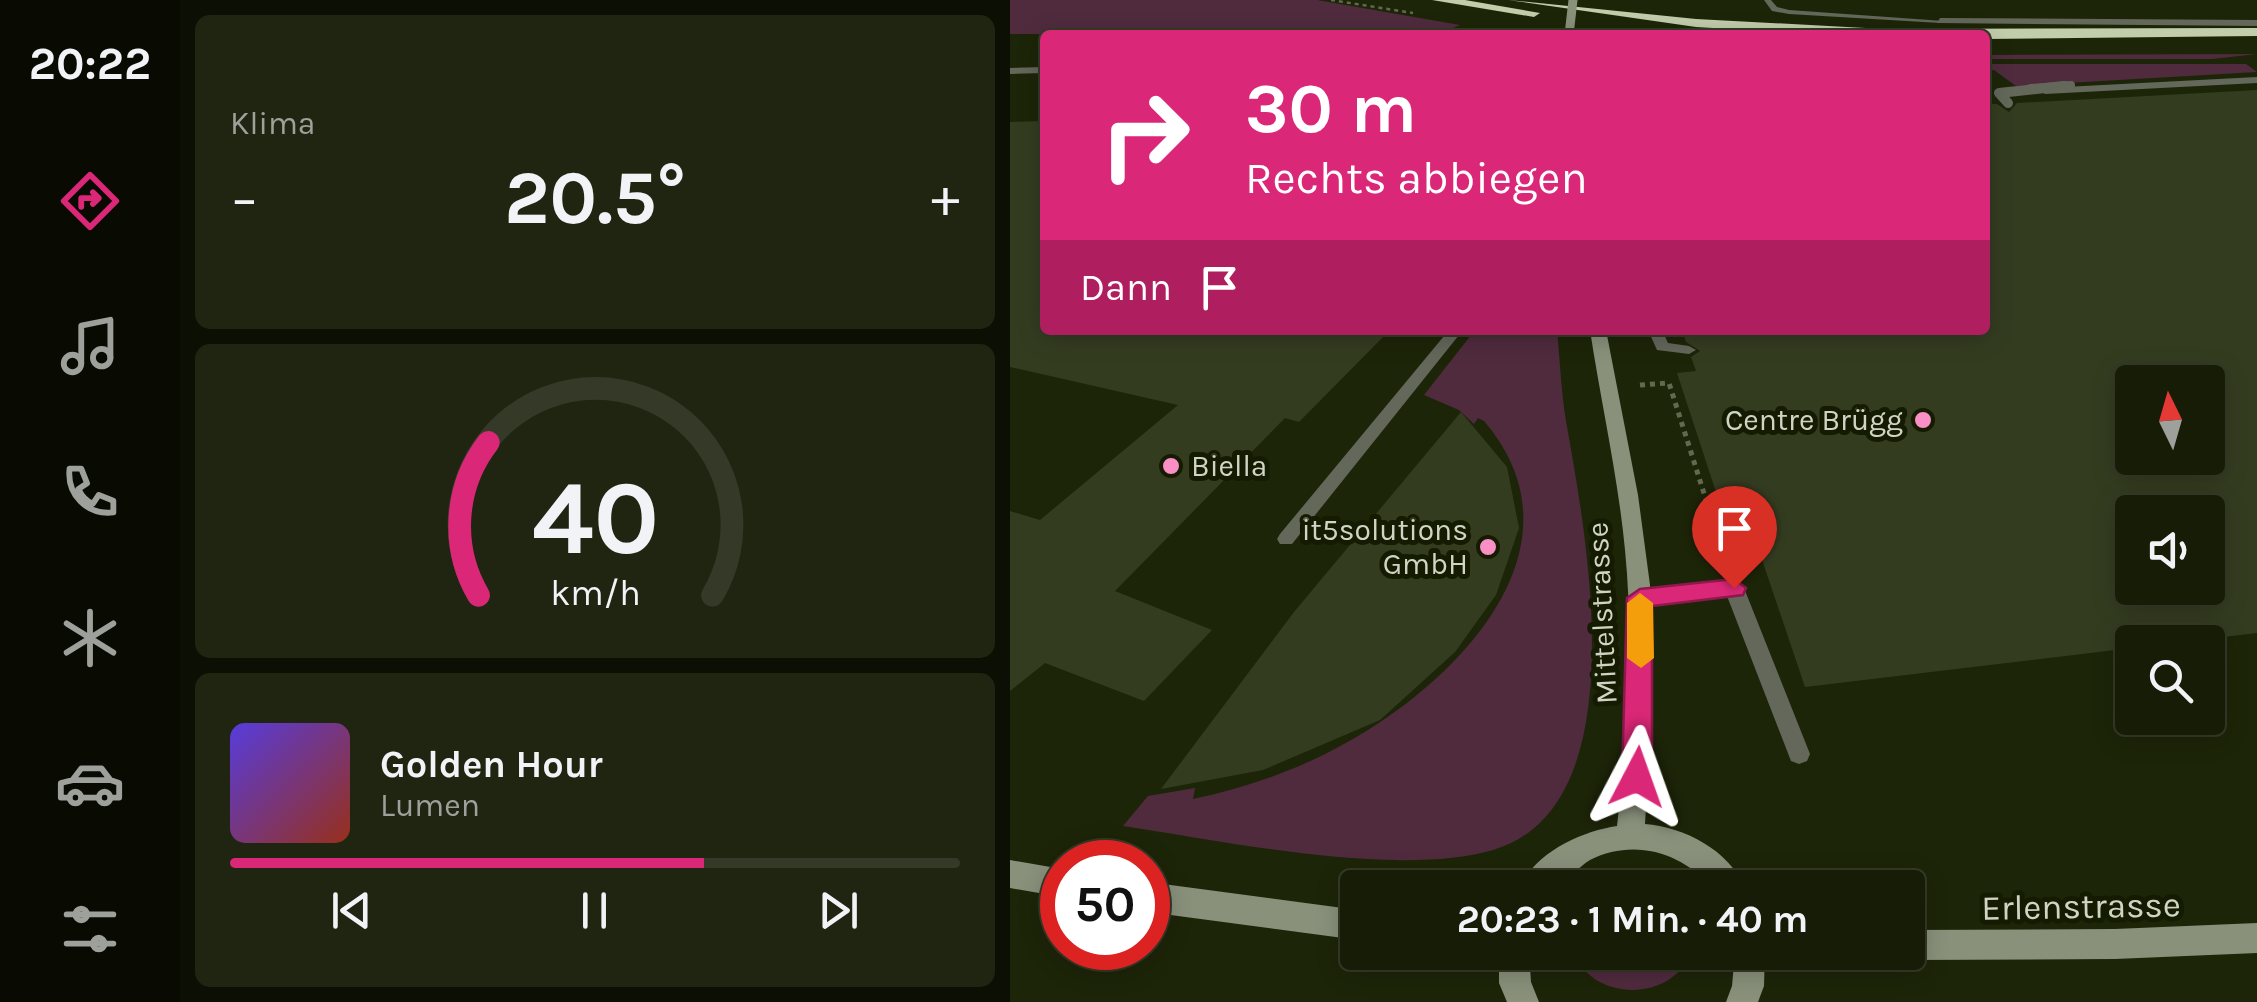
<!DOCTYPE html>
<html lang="de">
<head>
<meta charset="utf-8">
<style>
  :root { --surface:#161c06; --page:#1f2510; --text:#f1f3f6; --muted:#9ea19b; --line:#353a28; --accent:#db2777 }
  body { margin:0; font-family:Karla,sans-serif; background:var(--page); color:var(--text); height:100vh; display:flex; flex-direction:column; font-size:38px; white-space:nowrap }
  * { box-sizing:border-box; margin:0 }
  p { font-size:32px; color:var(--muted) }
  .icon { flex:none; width:55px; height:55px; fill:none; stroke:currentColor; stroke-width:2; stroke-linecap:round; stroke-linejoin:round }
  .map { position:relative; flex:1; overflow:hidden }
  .details { display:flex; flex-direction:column; gap:15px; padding:15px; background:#0c0f03; width:830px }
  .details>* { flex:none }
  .top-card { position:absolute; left:30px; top:30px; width:950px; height:305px; border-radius:10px; box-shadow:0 5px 25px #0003,0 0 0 2px var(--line); background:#db2777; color:#fff; overflow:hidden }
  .needle { width:65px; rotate:355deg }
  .fabs { position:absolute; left:1105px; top:365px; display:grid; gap:20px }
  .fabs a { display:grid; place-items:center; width:110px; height:110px; border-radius:10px; background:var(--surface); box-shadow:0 5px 25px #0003,0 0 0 2px var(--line); font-size:50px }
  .speed { position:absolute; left:30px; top:840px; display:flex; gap:20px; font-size:50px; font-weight:700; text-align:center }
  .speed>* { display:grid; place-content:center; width:130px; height:130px; border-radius:50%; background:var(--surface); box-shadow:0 5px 25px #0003,0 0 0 2px var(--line); line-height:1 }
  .speed .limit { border:15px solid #d22; background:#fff; color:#111 }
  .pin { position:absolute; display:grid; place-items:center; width:85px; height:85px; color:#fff; margin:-102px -42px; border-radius:50% 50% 50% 0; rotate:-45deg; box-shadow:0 0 10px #0007 }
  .pin .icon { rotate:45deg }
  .me { position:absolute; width:110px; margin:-55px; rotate:4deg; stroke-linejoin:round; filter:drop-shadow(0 0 8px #0008) }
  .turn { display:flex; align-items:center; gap:35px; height:210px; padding:0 40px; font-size:45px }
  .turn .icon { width:130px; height:130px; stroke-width:2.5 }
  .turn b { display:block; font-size:70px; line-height:85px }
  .then { display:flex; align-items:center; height:95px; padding:0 40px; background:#0003; gap:20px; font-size:38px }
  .big { font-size:75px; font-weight:700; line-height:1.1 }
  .details .card { flex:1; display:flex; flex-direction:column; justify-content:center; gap:15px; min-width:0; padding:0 35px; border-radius:15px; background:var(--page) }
  .details .dial { align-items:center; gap:0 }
  .dial svg { height:260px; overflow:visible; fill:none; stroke:var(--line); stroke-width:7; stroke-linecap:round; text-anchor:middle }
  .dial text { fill:var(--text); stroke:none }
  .song { display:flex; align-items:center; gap:30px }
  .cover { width:120px; height:120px; border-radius:15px; background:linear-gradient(135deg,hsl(250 70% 55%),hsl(10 70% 35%)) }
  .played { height:10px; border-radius:5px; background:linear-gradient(90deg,var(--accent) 65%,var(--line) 65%) }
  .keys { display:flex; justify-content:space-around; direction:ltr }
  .heat { display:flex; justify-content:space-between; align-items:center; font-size:55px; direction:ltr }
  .trip { position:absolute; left:330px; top:870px; width:585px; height:100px; border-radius:10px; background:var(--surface); box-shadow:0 5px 25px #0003,0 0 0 2px var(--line); font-weight:700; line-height:100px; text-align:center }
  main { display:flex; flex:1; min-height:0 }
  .menu { display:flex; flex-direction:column; width:180px; justify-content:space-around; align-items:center; background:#090b02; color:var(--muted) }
  .menu .icon { width:70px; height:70px }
  .menu .active { color:var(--accent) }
  .menu b { font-size:45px; color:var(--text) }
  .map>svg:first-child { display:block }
  .green { fill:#502b3e }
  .building { fill:#343c20; fill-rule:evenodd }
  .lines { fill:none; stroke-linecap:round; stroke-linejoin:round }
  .path-far2 { stroke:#616950; stroke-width:2.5; stroke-dasharray:4 4; stroke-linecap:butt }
  .path-far1 { stroke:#616950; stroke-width:5; stroke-dasharray:5 5; stroke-linecap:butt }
  .path { stroke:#616950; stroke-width:8; stroke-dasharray:9 9; stroke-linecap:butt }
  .lane { fill:#63685b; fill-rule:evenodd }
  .street { fill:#63685b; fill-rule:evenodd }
  .secondary { fill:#89917b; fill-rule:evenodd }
  .highway { fill:#c1cdab; fill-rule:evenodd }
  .lane-bridge-far1 { stroke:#63685b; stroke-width:8 }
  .lane-bridge { stroke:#63685b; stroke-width:10 }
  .secondary-bridge { stroke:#89917b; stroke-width:9 }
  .route { fill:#db2777; stroke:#8e194d; stroke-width:2.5 }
  .slow { fill:#f59e0b }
  .poi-dot { fill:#fa8fc6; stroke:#141b01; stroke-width:4 }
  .labels { text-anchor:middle; stroke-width:10; stroke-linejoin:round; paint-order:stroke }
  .poi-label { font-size:30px; fill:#cfd5c4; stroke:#141b01; text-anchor:end }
  .street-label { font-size:30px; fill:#cfd5c4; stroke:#141b01 }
  .near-street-label { font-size:35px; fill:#cfd5c4; stroke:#141b01 }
</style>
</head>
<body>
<main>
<nav class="menu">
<b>20:22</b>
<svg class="icon active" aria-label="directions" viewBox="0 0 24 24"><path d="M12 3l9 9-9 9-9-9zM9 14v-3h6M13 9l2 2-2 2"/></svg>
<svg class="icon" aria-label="music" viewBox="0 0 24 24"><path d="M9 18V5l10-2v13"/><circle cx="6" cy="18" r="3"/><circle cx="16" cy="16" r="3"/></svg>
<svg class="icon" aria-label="phone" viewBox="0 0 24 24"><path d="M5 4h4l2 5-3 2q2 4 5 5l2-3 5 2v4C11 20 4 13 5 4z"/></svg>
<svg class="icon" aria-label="climate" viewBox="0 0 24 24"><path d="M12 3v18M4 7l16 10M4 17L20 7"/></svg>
<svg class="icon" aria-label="car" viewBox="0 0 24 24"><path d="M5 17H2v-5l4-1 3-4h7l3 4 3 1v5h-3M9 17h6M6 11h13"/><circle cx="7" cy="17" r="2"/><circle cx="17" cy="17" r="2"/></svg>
<svg class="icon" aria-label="filters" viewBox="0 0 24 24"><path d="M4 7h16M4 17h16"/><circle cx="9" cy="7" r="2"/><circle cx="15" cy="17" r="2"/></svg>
</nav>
<section class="details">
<div class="card"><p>Klima</p>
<div class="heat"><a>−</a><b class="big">20.5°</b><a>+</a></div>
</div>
<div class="card dial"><svg viewBox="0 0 100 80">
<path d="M14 69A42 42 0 1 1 86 69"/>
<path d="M14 69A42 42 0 0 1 17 22" stroke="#db2777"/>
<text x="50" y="56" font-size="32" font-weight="700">40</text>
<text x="50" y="72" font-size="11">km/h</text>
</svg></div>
<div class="card">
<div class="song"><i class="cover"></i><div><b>Golden Hour</b><p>Lumen</p></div></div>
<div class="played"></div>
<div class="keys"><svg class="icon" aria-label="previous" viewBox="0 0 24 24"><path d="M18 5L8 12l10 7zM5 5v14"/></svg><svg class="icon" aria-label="pause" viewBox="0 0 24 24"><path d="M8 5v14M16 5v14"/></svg><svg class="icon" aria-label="next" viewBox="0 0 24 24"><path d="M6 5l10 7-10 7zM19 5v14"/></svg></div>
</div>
</section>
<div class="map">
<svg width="1247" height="1002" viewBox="0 0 1247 1002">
  <rect width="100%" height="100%" fill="#1d2508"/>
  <g class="green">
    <path d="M0 0H307L450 25 428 35 0 34Z"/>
    <path d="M1247 54 1202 59H975V55Z"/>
    <path d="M975 64H1236L1247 72 1006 86 984 70H975Z"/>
    <path d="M465 330H547C550 360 551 391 556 421 575 529 630 807 483 850 387 878 214 841 113 826L138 796 185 788 183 799C230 789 276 774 319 752 435 694 586 552 474 421L468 418 464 424 449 410 414 395Z"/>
    <path d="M565 953 679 952V954C663 1002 581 1002 565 953Z"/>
  </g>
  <g class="building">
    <path d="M1247 90V633L1171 642H1122V648L795 687 746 542 723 544 667 373 686 371 681 357 690 351 676 342 672 330H975V104H987L999 112 1007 103ZM1122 382H1198V458H1122ZM1122 512H1198V588H1122Z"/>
    <path d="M35 121V330H380L289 422 275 418 105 591 202 630 134 701 35 663 0 691V511L30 520 168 405 0 367V122Z"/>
    <path d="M451 412 497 467 509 528 486 595 445 652 370 720 253 770 151 789 284 612Z"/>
  </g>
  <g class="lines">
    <path class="path-far2" d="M321 0 403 13"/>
    <path class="path-far1" d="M630 385 659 383 699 509"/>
    <path class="path" d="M698 506 714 558"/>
    <g class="lane">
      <path d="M754 0H761L767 7 779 10 934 21 930 23 779 14 762 11Z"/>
      <path d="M1247 77V83L1035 94 1031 91 1035 88Z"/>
      <path d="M439 330H453L282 544H270L267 539 270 534Z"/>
      <path d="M638 330H652L658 343 679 346 686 350 679 354 647 350Z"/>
      <path d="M724 581 731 583 734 588 800 754 797 761 789 764 781 761 717 596 630 605 623 603 620 598 623 593 630 591Z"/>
    </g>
    <g class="street">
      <path d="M930 18 1247 20V26L927 23Z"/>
      <path d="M35 67V73L0 74V68Z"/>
    </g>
    <g class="secondary">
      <path d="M580 330H596L628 495 640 585 643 692 635 824C674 827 719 850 735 888H702C672 852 623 838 580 860 568 867 554 885 542 888 532 890 519 888 510 888 524 853 572 831 607 826 618 734 624 642 615 550 608 476 591 403 580 330Z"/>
      <path d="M0 860 52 869V897L0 888Z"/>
      <path d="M138 882 348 910V940L138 912Z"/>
      <path d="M1247 923V953L1105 959 898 960 886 952H898V930L1105 929Z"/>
      <path d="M489 952H519L521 982 529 1002H497L489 983Z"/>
      <path d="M725 952H755L754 986 748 1002H716L722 986Z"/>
    </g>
    <g class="highway">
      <path d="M422 0H455L530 13 524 17Z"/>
      <path d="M498 0 686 19 874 29 1247 28V36L975 39V35H822L686 27Z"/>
    </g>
    <path class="lane-bridge-far1" d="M1021 88 1061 85"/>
    <path class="lane-bridge" d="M998 103 989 93 1054 86"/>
    <path class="secondary-bridge" d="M559 35 563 0"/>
  </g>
  <path class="route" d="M724 579 736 588 733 595 642 606V777L637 787 627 791 616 787 612 777 617 598 630 589Z"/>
  <path class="slow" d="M630 593 643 603 644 658 631 668 617 658V603Z"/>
  <g class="poi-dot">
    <circle cx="913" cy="420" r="10"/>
    <circle cx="161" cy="466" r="10"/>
    <circle cx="478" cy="547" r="10"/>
  </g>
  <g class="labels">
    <g class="poi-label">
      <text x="893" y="430">Centre Brügg</text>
      <text x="181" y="476" text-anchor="start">Biella</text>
      <text x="458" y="540">it5solutions<tspan x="458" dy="34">GmbH</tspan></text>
    </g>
    <g class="street-label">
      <text transform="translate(592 613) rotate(-93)" y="10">Mittelstrasse</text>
    </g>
    <g class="near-street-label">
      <text transform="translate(1071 906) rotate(-1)" y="12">Erlenstrasse</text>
    </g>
  </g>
</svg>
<div class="fabs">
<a><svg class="needle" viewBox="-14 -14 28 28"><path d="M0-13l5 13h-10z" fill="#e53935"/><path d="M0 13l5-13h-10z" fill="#9ea19b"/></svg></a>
<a><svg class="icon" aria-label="sound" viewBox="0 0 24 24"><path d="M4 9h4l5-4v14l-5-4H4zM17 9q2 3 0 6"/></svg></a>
<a><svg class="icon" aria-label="search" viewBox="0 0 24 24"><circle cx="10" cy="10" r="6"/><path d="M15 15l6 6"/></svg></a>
</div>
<div class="speed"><div class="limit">50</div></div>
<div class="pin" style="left:724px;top:588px;background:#d93025"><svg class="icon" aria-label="arrive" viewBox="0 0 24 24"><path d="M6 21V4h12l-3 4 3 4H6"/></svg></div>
<svg class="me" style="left:627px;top:777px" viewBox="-20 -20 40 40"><path d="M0-17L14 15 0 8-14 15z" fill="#db2777" stroke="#fff" stroke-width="4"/></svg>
<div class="trip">20:23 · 1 Min. · 40 m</div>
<div class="top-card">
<div class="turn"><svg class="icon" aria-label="right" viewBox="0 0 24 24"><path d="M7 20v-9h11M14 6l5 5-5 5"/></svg><div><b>30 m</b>Rechts abbiegen</div></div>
<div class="then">Dann<svg class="icon" aria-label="arrive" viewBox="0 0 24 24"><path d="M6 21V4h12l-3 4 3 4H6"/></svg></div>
</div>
</div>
</main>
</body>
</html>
